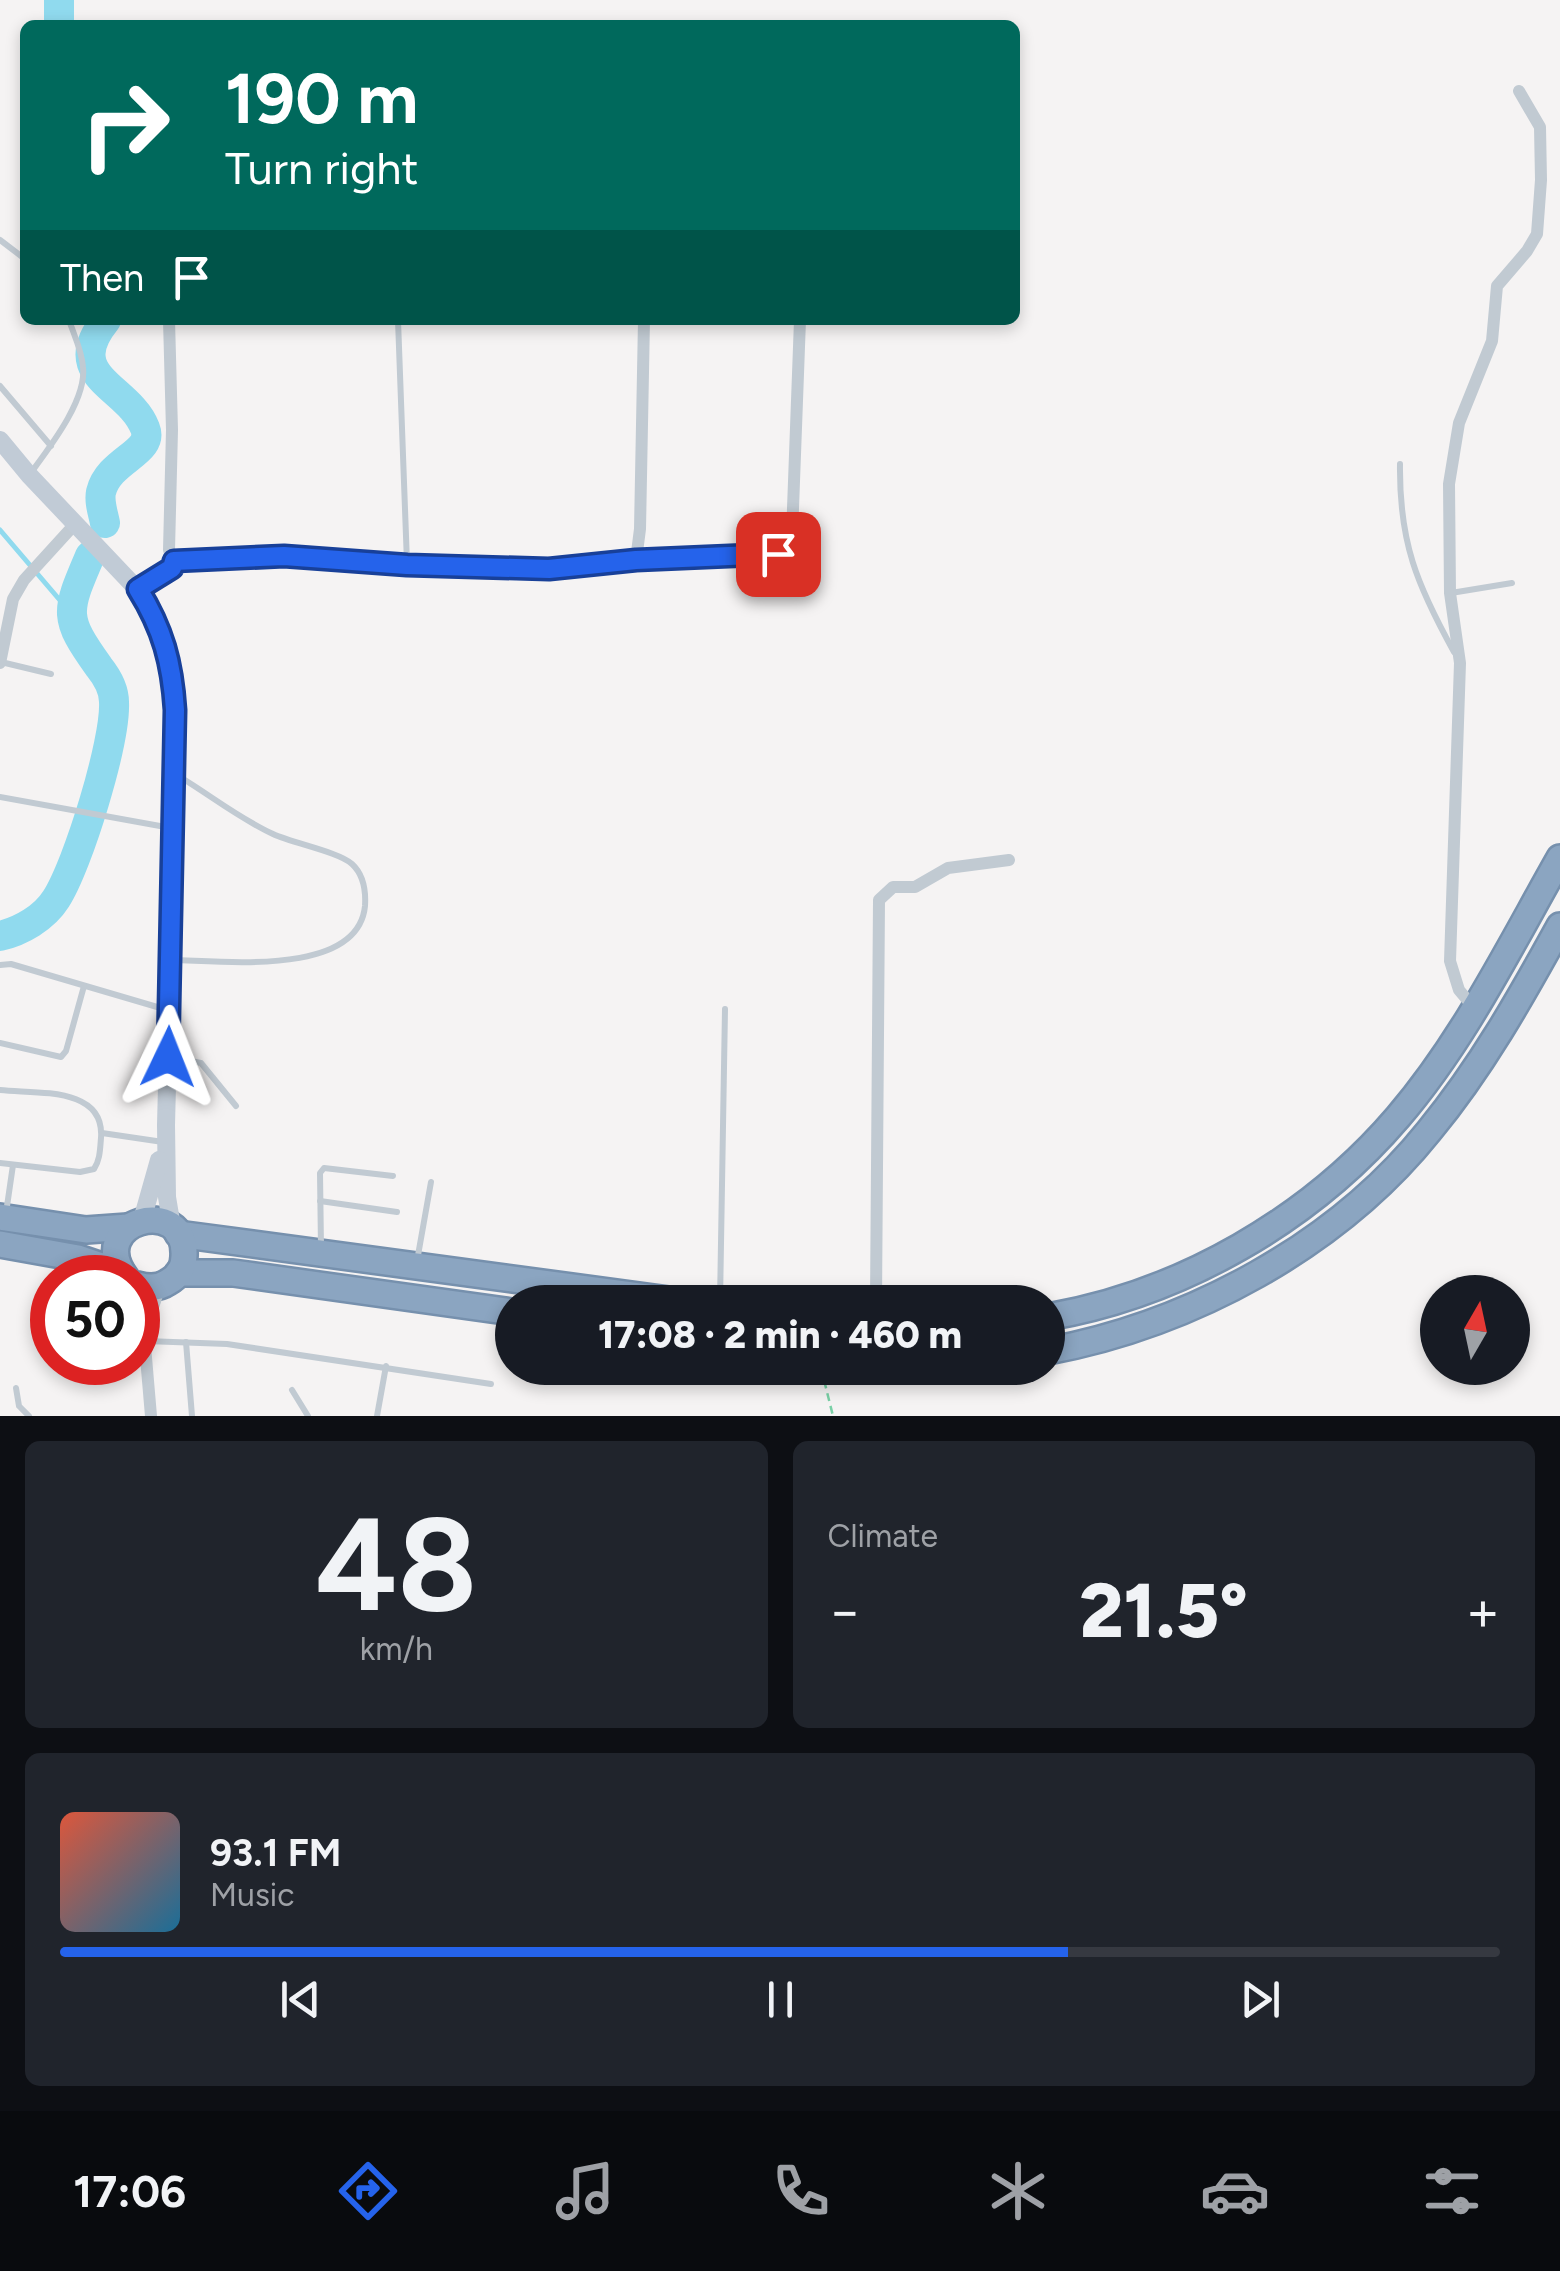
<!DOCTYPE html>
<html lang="en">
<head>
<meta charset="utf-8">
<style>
  :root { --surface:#171b24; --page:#20242c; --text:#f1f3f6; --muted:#9ea1a6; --line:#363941; --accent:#2563eb }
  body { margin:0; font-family:Figtree,sans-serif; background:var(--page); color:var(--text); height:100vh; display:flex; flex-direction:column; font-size:38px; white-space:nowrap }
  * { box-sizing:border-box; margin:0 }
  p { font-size:32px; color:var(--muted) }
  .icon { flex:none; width:55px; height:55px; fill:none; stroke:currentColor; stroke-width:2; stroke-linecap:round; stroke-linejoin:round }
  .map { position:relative; height:1416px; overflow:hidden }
  .details { display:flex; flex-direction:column; gap:25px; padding:25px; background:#0d0f14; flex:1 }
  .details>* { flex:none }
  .guide { position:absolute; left:20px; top:20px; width:1000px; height:305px; border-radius:15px; box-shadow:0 5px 15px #0003; background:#00695c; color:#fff; overflow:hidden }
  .needle { width:65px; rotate:9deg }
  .fabs { position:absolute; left:1420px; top:1275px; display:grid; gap:20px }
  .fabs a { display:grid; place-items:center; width:110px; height:110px; border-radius:50%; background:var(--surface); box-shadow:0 5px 15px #0003; font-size:50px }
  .speed { position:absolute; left:30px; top:1255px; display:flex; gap:20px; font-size:50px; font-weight:700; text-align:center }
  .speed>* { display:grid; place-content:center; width:130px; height:130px; border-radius:50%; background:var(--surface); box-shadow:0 5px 15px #0003; line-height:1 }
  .speed .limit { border:15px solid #d22; background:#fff; color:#111 }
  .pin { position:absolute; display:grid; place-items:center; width:85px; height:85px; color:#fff; margin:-42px; border-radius:20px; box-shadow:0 5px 15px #0006 }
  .me { position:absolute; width:110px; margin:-55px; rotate:2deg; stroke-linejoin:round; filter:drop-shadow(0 0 8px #0008) }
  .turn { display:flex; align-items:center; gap:35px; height:210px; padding:0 40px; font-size:45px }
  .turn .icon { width:130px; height:130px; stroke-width:2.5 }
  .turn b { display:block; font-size:70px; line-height:85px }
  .then { display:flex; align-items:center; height:95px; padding:0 40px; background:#0003; gap:20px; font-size:38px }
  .big { font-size:75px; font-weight:800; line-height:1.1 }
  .details .tile { flex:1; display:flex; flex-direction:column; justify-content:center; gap:15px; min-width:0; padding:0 35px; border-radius:15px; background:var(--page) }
  .details .dial { align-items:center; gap:0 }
  .dial b { font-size:130px; line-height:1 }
  .song { display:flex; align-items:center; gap:30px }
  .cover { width:120px; height:120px; border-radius:15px; background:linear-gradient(135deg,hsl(10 70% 55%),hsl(200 70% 35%)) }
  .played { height:10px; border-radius:5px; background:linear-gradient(90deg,var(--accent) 70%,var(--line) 70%) }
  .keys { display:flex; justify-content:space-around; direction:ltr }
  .heat { display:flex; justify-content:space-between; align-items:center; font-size:55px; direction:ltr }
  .details .tiles { flex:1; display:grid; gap:25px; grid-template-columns:1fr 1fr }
  .tile:last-child { grid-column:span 2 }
  .trip { position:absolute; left:495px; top:1285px; width:570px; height:100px; border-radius:50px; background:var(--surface); box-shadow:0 5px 15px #0003; font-weight:800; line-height:100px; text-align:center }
  .tabs { display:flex; height:160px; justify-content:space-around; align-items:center; background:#090b0e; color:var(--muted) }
  .tabs .icon { width:70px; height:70px }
  .tabs .active { color:var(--accent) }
  .tabs b { font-size:45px; color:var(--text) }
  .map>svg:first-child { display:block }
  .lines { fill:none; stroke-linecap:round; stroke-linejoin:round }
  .stream { stroke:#90daee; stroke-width:5 }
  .river { stroke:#90daee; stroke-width:30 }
  .highway-casing { stroke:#7690ad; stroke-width:30 }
  .path { stroke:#7ad0a6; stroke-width:2.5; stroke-dasharray:8 5; stroke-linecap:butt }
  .lane { stroke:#c1cad2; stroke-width:6 }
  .street { stroke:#c1cad2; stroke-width:12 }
  .secondary { stroke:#c1cbd6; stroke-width:18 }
  .highway { stroke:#8ba5c1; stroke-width:25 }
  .route-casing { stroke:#184099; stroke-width:25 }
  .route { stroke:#2563eb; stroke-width:18 }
</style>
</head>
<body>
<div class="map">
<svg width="1560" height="1416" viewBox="0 0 1560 1416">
  <rect width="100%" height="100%" fill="#f5f3f3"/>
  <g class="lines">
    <path class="stream" d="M0 530 70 612"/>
    <g class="river">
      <path d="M59 25V0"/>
      <path d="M105 523C103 513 99 502 101 492 109 459 155 453 145 428 129 386 60 377 106 320"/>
      <path d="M0 936C21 931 44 918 56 899 78 865 116 741 114 702 114 689 107 677 99 667 63 617 66 612 90 556"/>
    </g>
    <g class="highway-casing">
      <g id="highway">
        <path d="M0 1217 86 1230 128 1227"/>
        <path d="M178 1234 684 1302"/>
        <path d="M0 1244 78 1258 122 1273"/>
        <path d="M178 1273H233L512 1312"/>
        <path d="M126 1278C83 1221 187 1193 184 1256 184 1267 178 1277 168 1282 158 1289 148 1288 138 1285"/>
        <path d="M1048 1317C1181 1294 1310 1220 1398 1117 1464 1040 1510 946 1560 858"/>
        <path d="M1048 1351C1191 1324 1337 1246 1429 1131 1481 1068 1521 997 1560 926"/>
      </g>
    </g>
    <path class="path" d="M821 1368 833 1416"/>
    <g class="lane">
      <path d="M0 240 25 259"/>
      <path d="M398 320 407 563"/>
      <path d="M0 386 51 446"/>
      <path d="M1400 464C1399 542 1417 585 1454 652"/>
      <path d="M30 474C49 448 87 400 83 367 82 351 74 335 69 320"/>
      <path d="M1451 593 1512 583"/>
      <path d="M1 662 51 674"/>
      <path d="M0 797 171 828"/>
      <path d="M173 960C223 961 358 977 365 906 366 890 364 875 352 864 339 852 292 843 273 834 240 819 210 795 180 777"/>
      <path d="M0 965 11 964 164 1009"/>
      <path d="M0 1043 61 1057 66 1051 84 986"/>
      <path d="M170 1057 201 1063 236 1106"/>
      <path d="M0 1090C36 1094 105 1086 101 1138 100 1150 100 1160 94 1169L80 1172 0 1163"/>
      <path d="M102 1133 163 1142"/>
      <path d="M320 1201 397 1212"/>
      <path d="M6 1213 13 1165"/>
      <path d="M321 1248 320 1173 324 1168 393 1176"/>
      <path d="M417 1261 431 1182"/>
      <path d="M720 1302 725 1009"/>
      <path d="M146 1341 227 1344 491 1384"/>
      <path d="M186 1342 192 1416"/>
      <path d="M16 1388 19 1406 29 1416"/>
      <path d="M292 1390 308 1416"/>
      <path d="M377 1416 386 1366"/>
    </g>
    <g class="street">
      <path d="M636 560 640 529 644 320"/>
      <path d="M174 561 284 556 407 565 549 569 636 560 778 554 792 535 800 320"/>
      <path d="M137 589 172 568 174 561 169 550 172 430 169 320"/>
      <path d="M0 663 13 599 24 580 75 524"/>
      <path d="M1475 1009 1459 990 1450 961 1460 663 1450 593 1449 484 1459 423 1492 341 1497 286 1527 251 1537 234 1541 180 1540 127 1519 91"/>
      <path d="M876 1302 879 900 893 887H915L948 868 1009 860"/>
      <path d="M138 1311 144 1334 151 1416"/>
      <path d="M144 1334 160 1286"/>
    </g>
    <g class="secondary">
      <path d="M0 440 29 475 137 589 164 638 172 668 175 773 166 1125 167 1197 172 1227"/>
      <path d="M142 1220 159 1160"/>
    </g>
    <use href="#highway" class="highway"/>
  </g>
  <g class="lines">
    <g class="route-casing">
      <path id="route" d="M168 1057 175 710C172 663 163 629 138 589L172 568 174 561 284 556 407 565 549 569 636 560 778 554"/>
    </g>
    <use href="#route" class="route"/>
  </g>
</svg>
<div class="fabs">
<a><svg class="needle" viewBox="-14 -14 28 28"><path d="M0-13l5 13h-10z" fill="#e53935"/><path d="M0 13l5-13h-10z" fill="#9ea1a6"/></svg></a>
</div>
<div class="speed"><div class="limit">50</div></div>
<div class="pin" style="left:778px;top:554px;background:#d93025"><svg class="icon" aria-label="arrive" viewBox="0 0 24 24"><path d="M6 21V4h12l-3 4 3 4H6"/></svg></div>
<svg class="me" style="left:168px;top:1057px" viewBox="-20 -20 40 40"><path d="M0-17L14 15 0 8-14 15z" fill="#2563eb" stroke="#fff" stroke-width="4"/></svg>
<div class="trip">17:08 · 2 min · 460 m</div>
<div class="guide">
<div class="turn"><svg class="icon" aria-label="right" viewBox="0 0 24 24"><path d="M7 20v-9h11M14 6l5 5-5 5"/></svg><div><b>190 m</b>Turn right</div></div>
<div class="then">Then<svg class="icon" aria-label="arrive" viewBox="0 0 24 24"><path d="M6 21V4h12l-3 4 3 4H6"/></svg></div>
</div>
</div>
<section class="details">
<div class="tiles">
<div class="tile dial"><b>48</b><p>km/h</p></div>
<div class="tile"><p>Climate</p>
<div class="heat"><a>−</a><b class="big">21.5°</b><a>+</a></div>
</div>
<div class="tile">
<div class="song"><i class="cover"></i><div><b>93.1 FM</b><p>Music</p></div></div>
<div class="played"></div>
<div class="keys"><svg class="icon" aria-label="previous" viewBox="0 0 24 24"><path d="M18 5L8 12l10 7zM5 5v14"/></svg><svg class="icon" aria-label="pause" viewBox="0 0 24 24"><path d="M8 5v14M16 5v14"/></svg><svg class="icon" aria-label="next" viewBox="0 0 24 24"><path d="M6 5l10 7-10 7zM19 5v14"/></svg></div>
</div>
</div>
</section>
<nav class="tabs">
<b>17:06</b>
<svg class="icon active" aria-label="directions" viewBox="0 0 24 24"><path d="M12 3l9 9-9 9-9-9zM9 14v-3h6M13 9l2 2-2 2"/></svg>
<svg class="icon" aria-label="music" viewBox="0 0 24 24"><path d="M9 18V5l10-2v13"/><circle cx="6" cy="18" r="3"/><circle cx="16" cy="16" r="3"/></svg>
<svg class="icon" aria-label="phone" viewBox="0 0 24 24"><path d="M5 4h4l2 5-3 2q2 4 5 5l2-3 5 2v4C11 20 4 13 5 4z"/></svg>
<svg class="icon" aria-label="climate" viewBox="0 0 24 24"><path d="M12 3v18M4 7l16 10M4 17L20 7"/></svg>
<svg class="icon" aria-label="car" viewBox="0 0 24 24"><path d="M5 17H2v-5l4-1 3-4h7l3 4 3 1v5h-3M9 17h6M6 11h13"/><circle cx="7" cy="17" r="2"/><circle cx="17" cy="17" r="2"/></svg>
<svg class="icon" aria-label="filters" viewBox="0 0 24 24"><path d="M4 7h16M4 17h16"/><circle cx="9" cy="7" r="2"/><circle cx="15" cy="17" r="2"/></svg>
</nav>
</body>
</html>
